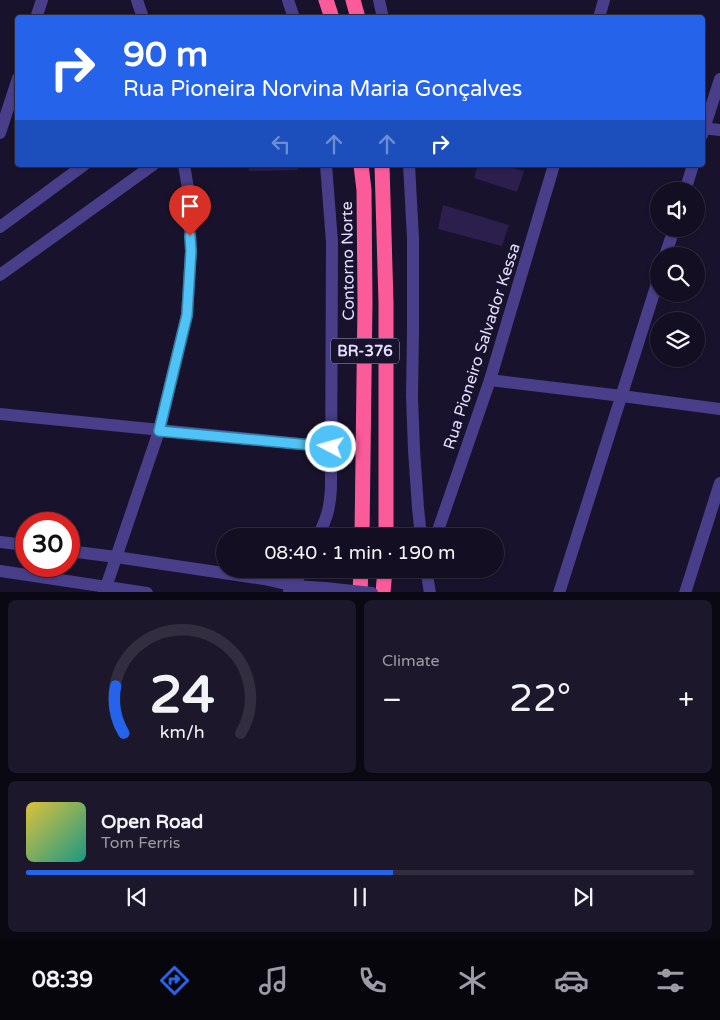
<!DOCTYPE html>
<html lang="en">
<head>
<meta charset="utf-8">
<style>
  :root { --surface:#130e21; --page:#1c172a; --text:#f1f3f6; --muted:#9d9ca5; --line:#322e3f; --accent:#2563eb }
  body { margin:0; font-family:"Varela Round",sans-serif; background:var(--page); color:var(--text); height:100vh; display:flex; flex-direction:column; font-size:19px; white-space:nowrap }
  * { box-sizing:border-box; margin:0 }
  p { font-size:16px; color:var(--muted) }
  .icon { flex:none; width:28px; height:28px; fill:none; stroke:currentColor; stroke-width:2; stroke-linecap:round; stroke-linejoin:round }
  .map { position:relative; height:592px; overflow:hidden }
  .sheet { display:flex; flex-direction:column; gap:8px; padding:8px; background:#0a0812; flex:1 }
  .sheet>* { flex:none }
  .top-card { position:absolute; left:15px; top:15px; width:690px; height:152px; border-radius:5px; box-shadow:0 1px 4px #0004,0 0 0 1px var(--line); background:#2563eb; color:#fff; overflow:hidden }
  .controls { position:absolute; left:650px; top:182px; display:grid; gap:10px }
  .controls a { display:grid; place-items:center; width:55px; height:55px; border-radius:50%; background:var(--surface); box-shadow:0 1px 4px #0004,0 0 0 1px var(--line); font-size:25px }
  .speed { position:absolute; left:15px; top:512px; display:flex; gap:10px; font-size:25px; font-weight:700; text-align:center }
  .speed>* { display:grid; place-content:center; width:65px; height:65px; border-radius:50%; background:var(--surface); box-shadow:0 1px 4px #0004,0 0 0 1px var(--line); line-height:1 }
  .speed .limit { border:8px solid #d22; background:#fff; color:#111 }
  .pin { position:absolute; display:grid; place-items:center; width:42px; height:42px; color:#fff; margin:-51px -21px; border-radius:50% 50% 50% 0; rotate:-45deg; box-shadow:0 0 5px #0007 }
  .pin .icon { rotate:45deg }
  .me { position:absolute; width:55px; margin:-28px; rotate:276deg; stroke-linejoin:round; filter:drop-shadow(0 0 4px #0008) }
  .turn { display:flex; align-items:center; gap:18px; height:105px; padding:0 25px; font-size:22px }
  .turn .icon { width:65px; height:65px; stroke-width:2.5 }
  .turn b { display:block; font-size:35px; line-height:42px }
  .lanes { display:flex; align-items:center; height:48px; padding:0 25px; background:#0003; justify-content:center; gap:25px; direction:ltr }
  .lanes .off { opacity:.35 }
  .big { font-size:38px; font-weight:600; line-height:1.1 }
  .sheet .widget { flex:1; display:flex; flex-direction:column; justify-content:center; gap:8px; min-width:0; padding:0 18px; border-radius:8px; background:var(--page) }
  .sheet .dial { align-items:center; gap:0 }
  .dial svg { height:130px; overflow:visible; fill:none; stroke:var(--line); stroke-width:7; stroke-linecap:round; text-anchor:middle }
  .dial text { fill:var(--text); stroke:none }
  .song { display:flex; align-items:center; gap:15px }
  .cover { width:60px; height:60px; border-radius:8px; background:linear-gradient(135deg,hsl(50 70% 55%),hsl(170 70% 35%)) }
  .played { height:5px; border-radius:2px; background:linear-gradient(90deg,var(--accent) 55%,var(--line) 55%) }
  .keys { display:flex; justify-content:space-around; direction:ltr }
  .heat { display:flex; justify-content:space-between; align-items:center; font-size:28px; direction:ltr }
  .sheet .tiles { flex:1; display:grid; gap:8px; grid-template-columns:1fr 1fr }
  .widget:last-child { grid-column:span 2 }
  .trip { position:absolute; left:216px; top:528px; width:288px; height:50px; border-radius:25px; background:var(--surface); box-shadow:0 1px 4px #0004,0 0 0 1px var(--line); font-weight:600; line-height:50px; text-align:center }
  .tab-bar { display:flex; height:80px; justify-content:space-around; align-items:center; background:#08060d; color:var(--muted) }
  .tab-bar .icon { width:35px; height:35px }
  .tab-bar .selected { color:var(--accent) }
  .tab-bar b { font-size:22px; color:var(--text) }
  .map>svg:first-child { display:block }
  .building { fill:#2c1e4d }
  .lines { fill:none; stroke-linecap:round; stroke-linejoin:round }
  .minor { stroke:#483e8a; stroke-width:12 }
  .highway { stroke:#fc5b9a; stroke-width:15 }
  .minor-bridge { stroke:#483e8a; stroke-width:12 }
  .route-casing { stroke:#337fa1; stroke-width:12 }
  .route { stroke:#4fc3f7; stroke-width:9 }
  .labels { text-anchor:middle; stroke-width:5; stroke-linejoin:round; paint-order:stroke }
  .shield { fill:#19122c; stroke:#a7a1bf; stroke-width:1 }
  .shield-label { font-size:15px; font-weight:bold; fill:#e4defe }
  .street-label { font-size:16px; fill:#e4defe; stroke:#19122c }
</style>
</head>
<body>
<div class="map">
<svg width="720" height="593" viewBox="0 0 720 593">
  <rect width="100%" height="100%" fill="#19122c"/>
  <g class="building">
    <path d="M249 165H298V170L249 171Z"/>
    <path d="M478 165H503L524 171 517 192 474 178Z"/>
    <path d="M443 205 509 225 502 246 438 229Z"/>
  </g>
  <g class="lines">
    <g class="minor">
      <path d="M137 0 143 18"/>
      <path d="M288 0 294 18"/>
      <path d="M379 0 383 18"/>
      <path d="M36 18 42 0"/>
      <path d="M599 18 604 0"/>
      <path d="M702 128 720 130"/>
      <path d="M0 133 18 78"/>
      <path d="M702 135 720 79"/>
      <path d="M409 165 413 238V333L412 396 414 450 418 508 421 536"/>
      <path d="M685 191 693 165"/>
      <path d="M0 227 84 165"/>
      <path d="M665 256 674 229"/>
      <path d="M0 275 153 165"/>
      <path d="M490 380 622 396 720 409"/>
      <path d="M0 414 331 447"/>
      <path d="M318 536C327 518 330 508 331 487L332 242 326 165"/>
      <path d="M436 536 490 380 554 165"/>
      <path d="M0 542 26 545"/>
      <path d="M69 551 116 557 264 579 295 586 325 588"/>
      <path d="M426 569 430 593"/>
      <path d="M0 571 147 593"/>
      <path d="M289 591 295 586 302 569"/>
      <path d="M104 593 159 431 187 315 191 251 188 188 184 165"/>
      <path d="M559 593 659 277"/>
      <path d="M685 593 720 483"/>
    </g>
    <g class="highway">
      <path d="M326 0 332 18"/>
      <path d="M353 0 358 18"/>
      <path d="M361 165 364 190 365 302 362 536"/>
      <path d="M382 165 386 303V536"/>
      <path d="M360 593 361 569"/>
      <path d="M383 593 385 569"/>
    </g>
    <path class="minor-bridge" d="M325 588 372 593"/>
  </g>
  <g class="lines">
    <g class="route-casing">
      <path id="route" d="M190 236 191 251 187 315 159 431 331 447"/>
    </g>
    <use href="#route" class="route"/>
  </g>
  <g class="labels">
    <rect class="shield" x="331" y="338.5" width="68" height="25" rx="4"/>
    <g class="shield-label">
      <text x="365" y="356">BR-376</text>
    </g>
    <g class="street-label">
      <text transform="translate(347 261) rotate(-91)" y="6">Contorno Norte</text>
      <text transform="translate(481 346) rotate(-72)" y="6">Rua Pioneiro Salvador Kessa</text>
    </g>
  </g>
</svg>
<div class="controls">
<a><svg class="icon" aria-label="sound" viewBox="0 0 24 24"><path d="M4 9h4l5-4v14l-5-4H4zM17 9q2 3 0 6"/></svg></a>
<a><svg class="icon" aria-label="search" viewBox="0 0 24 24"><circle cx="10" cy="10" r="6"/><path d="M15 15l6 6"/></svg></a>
<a><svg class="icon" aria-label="layers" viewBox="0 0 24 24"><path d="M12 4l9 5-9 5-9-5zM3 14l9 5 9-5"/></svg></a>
</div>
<div class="speed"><div class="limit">30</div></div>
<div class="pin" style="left:190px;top:236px;background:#d93025"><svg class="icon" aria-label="arrive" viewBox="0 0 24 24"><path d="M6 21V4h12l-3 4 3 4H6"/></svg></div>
<svg class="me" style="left:331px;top:447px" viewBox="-20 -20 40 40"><circle r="17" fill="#4fc3f7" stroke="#fff" stroke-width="3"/><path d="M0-11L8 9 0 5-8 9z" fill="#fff"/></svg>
<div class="trip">08:40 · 1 min · 190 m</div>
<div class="top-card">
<div class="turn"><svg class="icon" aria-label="right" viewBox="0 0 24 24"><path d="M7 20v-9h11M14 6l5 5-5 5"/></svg><div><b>90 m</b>Rua Pioneira Norvina Maria Gonçalves</div></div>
<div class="lanes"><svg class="icon off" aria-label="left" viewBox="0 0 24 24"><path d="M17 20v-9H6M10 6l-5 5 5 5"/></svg><svg class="icon off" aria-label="ahead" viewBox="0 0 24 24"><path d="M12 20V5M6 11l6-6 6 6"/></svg><svg class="icon off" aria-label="ahead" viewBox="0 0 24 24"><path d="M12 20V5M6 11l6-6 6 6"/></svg><svg class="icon" aria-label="right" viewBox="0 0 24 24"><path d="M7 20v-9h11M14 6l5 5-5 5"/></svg></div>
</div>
</div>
<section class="sheet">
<div class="tiles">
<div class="widget dial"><svg viewBox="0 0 100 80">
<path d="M14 69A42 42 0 1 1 86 69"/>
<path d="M14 69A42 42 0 0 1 9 40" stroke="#2563eb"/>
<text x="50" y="56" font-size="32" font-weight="700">24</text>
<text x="50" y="72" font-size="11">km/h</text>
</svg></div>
<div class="widget"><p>Climate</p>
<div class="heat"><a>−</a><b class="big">22°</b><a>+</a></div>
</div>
<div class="widget">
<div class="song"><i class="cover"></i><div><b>Open Road</b><p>Tom Ferris</p></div></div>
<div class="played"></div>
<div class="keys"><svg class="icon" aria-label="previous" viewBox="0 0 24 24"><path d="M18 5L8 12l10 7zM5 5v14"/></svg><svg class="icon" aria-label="pause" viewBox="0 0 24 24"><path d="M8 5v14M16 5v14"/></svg><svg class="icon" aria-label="next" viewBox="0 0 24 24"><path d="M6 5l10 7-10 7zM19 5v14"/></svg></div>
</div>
</div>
</section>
<nav class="tab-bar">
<b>08:39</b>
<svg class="icon selected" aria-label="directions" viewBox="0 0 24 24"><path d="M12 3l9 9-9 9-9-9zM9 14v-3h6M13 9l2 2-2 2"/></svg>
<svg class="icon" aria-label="music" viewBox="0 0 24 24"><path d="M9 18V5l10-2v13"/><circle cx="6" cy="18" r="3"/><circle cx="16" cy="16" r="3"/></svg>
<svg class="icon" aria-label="phone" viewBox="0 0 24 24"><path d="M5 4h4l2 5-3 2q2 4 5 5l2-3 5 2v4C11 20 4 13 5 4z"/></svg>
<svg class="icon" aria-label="climate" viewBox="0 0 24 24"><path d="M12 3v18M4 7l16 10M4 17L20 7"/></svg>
<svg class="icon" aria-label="car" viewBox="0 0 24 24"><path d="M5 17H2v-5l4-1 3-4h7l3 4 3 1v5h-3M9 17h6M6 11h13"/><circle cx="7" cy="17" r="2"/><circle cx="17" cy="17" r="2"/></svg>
<svg class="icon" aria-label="filters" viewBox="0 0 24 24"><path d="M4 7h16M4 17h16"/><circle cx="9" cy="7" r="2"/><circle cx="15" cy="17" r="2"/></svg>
</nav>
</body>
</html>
